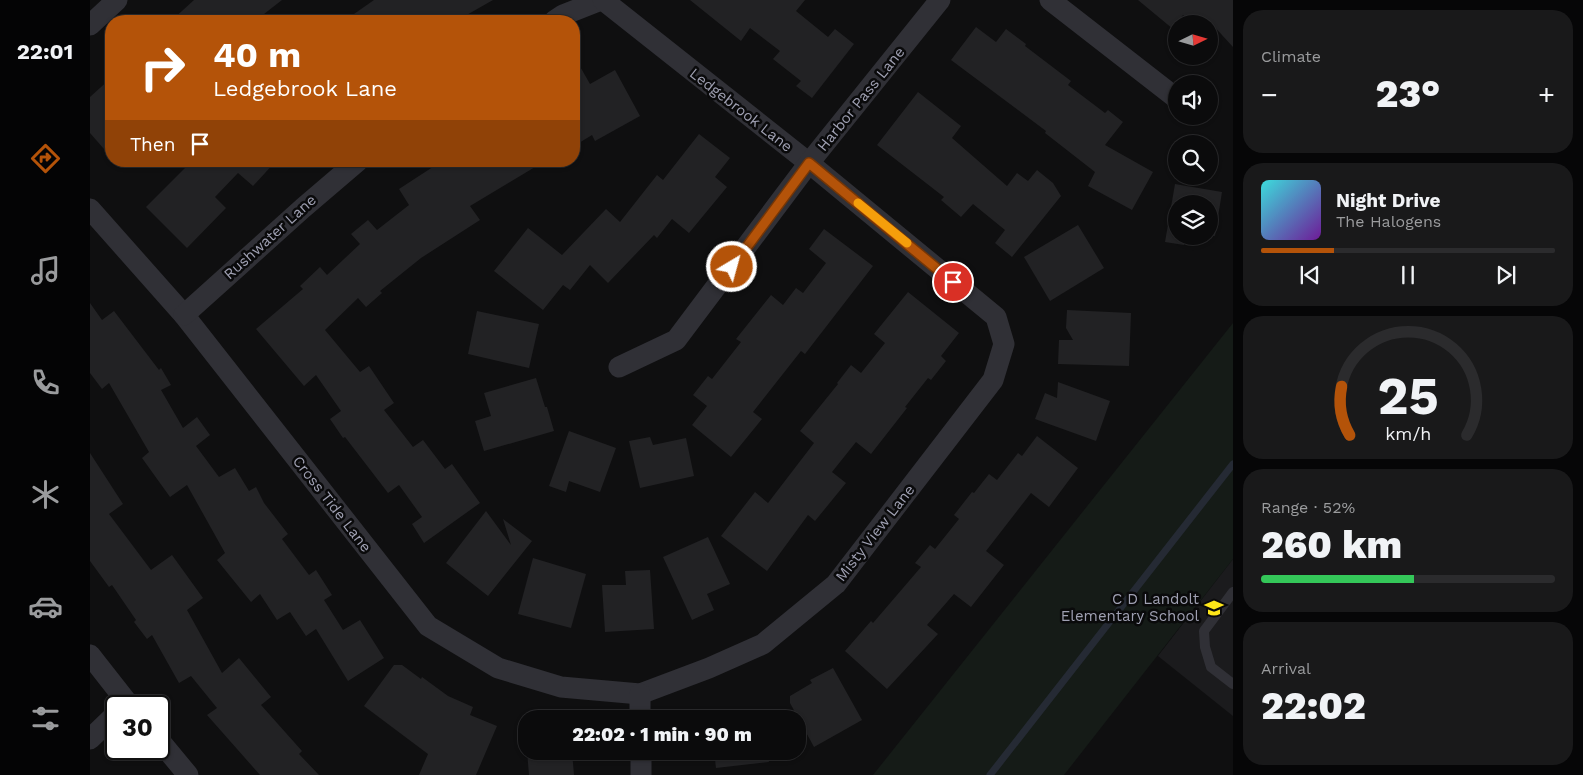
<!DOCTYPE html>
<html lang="en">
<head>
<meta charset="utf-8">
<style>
  :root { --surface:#0b0b0c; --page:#19191a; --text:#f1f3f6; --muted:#9a9b9d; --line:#2b2b2d; --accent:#b45309 }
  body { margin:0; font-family:"Work Sans",sans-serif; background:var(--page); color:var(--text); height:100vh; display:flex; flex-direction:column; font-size:19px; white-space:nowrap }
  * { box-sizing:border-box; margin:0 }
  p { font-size:16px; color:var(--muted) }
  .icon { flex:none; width:28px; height:28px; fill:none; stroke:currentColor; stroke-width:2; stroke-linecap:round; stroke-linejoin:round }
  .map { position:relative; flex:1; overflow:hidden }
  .details { display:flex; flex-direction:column; gap:10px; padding:10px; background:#060607; width:350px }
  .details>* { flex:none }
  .hud { position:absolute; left:15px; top:15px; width:475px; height:152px; border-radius:20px; box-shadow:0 1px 4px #0004,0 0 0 1px var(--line); background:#b45309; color:#fff; overflow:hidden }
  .needle { width:32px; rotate:85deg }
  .fabs { position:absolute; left:1078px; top:15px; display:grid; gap:10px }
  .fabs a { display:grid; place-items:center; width:50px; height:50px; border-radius:50%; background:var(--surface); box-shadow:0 1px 4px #0004,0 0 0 1px var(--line); font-size:25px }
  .speed { position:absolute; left:15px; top:695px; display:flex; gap:10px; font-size:25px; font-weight:700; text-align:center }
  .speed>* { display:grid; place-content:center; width:65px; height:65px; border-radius:50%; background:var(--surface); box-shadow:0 1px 4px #0004,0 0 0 1px var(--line); line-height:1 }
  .speed .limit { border:2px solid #111; border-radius:8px; background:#fff; color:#111 }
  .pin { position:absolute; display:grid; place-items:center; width:42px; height:42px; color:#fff; margin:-21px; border:2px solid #fff; border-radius:50%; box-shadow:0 1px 5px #0007 }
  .me { position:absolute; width:55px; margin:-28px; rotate:37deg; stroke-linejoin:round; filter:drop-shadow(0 0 4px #0008) }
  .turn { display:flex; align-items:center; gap:18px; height:105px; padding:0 25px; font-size:22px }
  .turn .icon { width:65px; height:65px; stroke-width:2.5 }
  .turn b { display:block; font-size:35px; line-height:42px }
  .then { display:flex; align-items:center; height:48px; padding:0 25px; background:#0003; gap:10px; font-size:19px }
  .big { font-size:38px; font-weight:800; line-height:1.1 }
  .details .card { flex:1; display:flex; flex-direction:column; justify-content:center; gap:8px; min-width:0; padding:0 18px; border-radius:20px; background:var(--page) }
  .details .dial { align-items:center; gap:0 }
  .dial svg { height:130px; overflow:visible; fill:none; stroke:var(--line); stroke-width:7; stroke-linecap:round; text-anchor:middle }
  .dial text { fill:var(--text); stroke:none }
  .song { display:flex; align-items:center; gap:15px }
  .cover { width:60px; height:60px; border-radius:8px; background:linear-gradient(135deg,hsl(180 70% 55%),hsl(280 70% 35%)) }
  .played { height:5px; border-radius:2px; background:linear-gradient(90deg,var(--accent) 25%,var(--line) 25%) }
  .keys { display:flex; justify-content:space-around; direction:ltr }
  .heat { display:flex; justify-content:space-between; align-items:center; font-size:28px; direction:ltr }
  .charge { height:8px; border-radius:4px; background:linear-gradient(90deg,#34c759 52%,var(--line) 0) }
  .trip { position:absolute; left:428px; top:710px; width:288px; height:50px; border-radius:20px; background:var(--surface); box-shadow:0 1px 4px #0004,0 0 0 1px var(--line); font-weight:800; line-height:50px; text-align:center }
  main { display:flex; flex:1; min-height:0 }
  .menu { display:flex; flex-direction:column; width:90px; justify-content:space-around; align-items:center; background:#040405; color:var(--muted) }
  .menu .icon { width:35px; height:35px }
  .menu .on { color:var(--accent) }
  .menu b { font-size:22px; color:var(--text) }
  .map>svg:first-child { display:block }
  .built { fill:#1b1b1d }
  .green { fill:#151b17 }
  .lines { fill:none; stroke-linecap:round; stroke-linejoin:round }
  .stream { stroke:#252a34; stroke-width:7 }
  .building { fill:#222224 }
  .service { stroke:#303036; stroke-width:10 }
  .minor { stroke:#303036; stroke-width:21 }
  .route-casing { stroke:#753606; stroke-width:12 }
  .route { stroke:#b45309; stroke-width:9 }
  .slow { stroke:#f59e0b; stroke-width:9 }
  .labels { text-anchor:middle; stroke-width:5; stroke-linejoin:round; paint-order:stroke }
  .street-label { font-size:15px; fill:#9fa0b2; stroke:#0a0a0b }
  .poi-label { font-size:15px; fill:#9fa0b2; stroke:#0a0a0b; text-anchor:end }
</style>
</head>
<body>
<main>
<nav class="menu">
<b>22:01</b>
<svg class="icon on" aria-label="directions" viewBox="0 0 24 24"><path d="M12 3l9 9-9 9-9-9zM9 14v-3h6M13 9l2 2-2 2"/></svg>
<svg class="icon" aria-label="music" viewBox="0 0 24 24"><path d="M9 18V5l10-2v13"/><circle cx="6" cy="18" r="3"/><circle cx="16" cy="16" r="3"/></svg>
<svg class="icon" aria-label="phone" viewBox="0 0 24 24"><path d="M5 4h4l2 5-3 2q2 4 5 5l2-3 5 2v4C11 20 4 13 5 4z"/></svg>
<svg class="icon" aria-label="climate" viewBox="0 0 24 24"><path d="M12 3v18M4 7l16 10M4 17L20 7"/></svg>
<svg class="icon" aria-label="car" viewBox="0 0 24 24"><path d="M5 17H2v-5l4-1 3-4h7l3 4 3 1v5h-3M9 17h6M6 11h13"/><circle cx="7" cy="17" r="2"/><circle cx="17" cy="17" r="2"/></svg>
<svg class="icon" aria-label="filters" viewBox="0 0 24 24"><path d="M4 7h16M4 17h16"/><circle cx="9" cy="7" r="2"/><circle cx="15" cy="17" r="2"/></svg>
</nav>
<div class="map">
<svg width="1143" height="775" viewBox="0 0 1143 775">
  <rect width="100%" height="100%" fill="#0f0f10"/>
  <path class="built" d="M1143 559V716L1068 656Z"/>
  <path class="green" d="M1143 323V559L974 775H783Z"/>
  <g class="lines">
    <path class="stream" d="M900 775 1143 464"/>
  </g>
  <g class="building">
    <path d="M104 0H192L165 21H81Z"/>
    <path d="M284 0H403L366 21H254Z"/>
    <path d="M600 0H715L706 11 738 37 745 29 764 44 722 98 706 86 711 81 683 59 690 51 660 28 651 41Z"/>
    <path d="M1048 0H1143V47L1121 23 1105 24 1093 15 1083 29Z"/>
    <path d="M886 27 906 42 916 29 936 44 935 46 981 81 978 85 1015 113 1018 110 1033 122 1015 145 1063 172 1042 210 998 186 1005 172 955 133 956 131 861 60Z"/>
    <path d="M484 56 500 84 525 70 550 116 505 141 502 135 484 146Z"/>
    <path d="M21 78V157L0 133V97Z"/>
    <path d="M828 92 871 126 862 138 917 186 927 173 938 181 947 170 963 183 971 196 922 257 905 243 915 230 883 204 871 217 851 200 854 197 787 145Z"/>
    <path d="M609 134 640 158 625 177 637 187 599 233 582 219 567 238 564 235 518 283 500 265 480 290 473 285 453 310 404 271 438 228 472 255 516 209 530 222 567 175 573 180Z"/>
    <path d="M102 161H186L163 186 148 173 125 197 136 208 97 248 56 207Z"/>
    <path d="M352 161H455L380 206 390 220 331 258 290 291 292 293 276 307 268 298 235 330 270 372 279 366 304 403 294 410 323 447 333 440 355 469 362 464 390 503 334 543 322 524 332 517 309 485 298 493 255 437 253 438 240 419 251 411 226 375 214 386 166 329 213 289 210 286 230 267 237 275 270 244 261 234 278 220 287 230 319 205 309 189Z"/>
    <path d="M1085 184 1132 192 1125 236 1119 235V204H1086V236H1095L1094 245 1075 242Z"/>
    <path d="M988 225 1014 268 960 301 934 257Z"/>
    <path d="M734 229 783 266 715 354 711 351 663 412 672 419 641 457 602 425 617 406 603 395 618 376 622 379 651 342 646 339 681 295 693 305 706 288 713 293 736 263 719 249Z"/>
    <path d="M818 292 869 333 851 356 856 361 841 380 838 378 815 407 817 408 781 454 766 442 742 472 756 483 725 521 718 515 677 571 631 536 665 492 678 503 724 443 710 431 748 384 747 383 761 365 771 373 795 343 784 334Z"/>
    <path d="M0 303 12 320 24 311 69 370 71 368 81 385 71 390 93 428 107 417 120 435 106 446 129 477 145 468 159 491 166 487 174 503 198 534 192 539 219 575 226 570 242 595 234 600 253 630 270 620 294 658 258 681 226 629 216 636 200 612 187 620 170 594 161 602 127 560 135 553 97 485 80 497 52 458 59 452 19 383 12 389 0 373Z"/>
    <path d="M977 310 1041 313 1039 366 968 364 969 340H983L976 328Z"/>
    <path d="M387 311 449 324 439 368 378 354Z"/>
    <path d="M446 378 455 407H457L464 431 394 451 385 421 401 416 394 393Z"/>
    <path d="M968 382 1020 401 1006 441 945 419 955 393 967 398Z"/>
    <path d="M479 431 526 448 510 492 479 481 476 492 459 486Z"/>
    <path d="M947 436 988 468 959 507 941 493 896 551 914 565 881 607 864 594 837 625 848 634 797 689 755 651 781 621 783 623 831 567 825 563 840 545 845 549 869 519 864 515 882 492 884 493 899 474 907 480 928 453 932 456Z"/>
    <path d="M560 437 563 445 596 438 604 476 550 488 539 441Z"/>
    <path d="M0 453 33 504 19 514 61 570 82 555 113 598 97 610 132 673 149 658 181 697 171 705 212 751 209 754 229 775H170L117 715 127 708 101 676 89 683 62 635 57 639 44 622 46 620 22 585 19 587 0 561Z"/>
    <path d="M396 511 421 545 413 519 442 541 398 596 356 563Z"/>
    <path d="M618 537 640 584 617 594 624 610 602 620 573 557Z"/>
    <path d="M443 558 496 574 481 628 428 614Z"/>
    <path d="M560 570 564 629 515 632 512 585H536L535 571Z"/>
    <path d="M304 665H312L331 679 332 677 358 696 383 707 380 715 407 726 386 775H329L338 754 274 706Z"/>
    <path d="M743 668 772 720 724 747 700 703V696L722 683 720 680Z"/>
    <path d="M673 713 674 719H622Z"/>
    <path d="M437 751H482L484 775H439Z"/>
    <path d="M624 751H677L679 762 626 768Z"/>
  </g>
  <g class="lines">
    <path class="service" d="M1143 592 1114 631 1115 647 1121 667 1143 684"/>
    <g class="minor">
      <path d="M960 0 1086 98"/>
      <path d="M464 21 473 15 511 0"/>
      <path d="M0 25 27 0"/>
      <path d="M0 209 94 315 338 626 408 668 471 687 550 694 619 668 673 644 746 584 903 380 914 344 906 317 719 163 513 0"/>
      <path d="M94 315 213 208 268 161"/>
      <path d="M529 367 586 340 719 163 850 0"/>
      <path d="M0 655 40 706"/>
      <path d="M550 694V719"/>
      <path d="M0 739 26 714"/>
      <path d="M69 740 98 775"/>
      <path d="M551 751V775"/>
    </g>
  </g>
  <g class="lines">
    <g class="route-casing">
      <path id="route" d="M642 267 719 163 863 282"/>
    </g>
    <use href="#route" class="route"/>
    <path class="slow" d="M768 203 817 243"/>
  </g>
  <defs>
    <g id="school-bare" transform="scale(1.5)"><path d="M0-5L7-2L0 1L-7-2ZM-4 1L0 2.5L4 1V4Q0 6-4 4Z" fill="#fee619" stroke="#0a0a0b" stroke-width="2.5" paint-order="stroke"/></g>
  </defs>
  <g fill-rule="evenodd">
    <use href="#school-bare" x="1124" y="608"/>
  </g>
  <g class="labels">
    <g class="street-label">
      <text transform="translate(771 99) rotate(-51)" y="5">Harbor Pass Lane</text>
      <text transform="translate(651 110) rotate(38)" y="5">Ledgebrook Lane</text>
      <text transform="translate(180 237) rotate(-42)" y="5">Rushwater Lane</text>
      <text transform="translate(242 504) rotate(52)" y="5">Cross Tide Lane</text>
      <text transform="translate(785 533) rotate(-52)" y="5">Misty View Lane</text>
    </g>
    <g class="poi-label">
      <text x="1109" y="604">C D Landolt<tspan x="1109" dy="17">Elementary School</tspan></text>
    </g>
  </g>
</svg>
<div class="fabs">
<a><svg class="needle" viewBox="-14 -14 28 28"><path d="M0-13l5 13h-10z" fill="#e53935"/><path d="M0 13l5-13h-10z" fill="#9a9b9d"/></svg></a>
<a><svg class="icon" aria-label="sound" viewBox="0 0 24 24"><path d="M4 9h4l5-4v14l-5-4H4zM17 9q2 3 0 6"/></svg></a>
<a><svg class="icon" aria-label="search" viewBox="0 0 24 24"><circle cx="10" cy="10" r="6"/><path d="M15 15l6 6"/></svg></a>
<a><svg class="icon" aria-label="layers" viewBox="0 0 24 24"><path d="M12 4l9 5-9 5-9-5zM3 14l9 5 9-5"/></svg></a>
</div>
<div class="speed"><div class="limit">30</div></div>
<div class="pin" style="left:863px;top:282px;background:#d93025"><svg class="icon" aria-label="arrive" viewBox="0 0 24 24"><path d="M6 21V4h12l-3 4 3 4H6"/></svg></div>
<svg class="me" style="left:642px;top:267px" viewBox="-20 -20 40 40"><circle r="17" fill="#b45309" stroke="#fff" stroke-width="3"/><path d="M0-11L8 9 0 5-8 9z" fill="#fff"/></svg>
<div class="trip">22:02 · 1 min · 90 m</div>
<div class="hud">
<div class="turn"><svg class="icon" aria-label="right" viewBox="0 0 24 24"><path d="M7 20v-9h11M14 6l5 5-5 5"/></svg><div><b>40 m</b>Ledgebrook Lane</div></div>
<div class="then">Then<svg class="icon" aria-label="arrive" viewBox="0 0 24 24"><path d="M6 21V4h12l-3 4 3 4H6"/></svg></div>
</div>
</div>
<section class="details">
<div class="card"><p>Climate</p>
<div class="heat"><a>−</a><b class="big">23°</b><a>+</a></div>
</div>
<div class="card">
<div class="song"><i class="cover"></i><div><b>Night Drive</b><p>The Halogens</p></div></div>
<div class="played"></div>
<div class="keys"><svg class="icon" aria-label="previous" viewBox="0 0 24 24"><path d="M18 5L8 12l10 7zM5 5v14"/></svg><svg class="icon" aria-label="pause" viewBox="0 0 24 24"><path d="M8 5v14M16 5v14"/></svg><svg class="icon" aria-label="next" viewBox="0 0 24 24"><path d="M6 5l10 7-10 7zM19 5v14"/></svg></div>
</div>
<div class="card dial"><svg viewBox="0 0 100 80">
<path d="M14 69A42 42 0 1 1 86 69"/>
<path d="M14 69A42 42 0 0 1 9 39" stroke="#b45309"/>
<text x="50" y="56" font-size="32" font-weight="700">25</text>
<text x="50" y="72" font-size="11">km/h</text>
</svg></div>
<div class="card"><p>Range · 52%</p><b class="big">260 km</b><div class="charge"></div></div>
<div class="card"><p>Arrival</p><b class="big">22:02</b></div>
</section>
</main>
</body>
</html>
